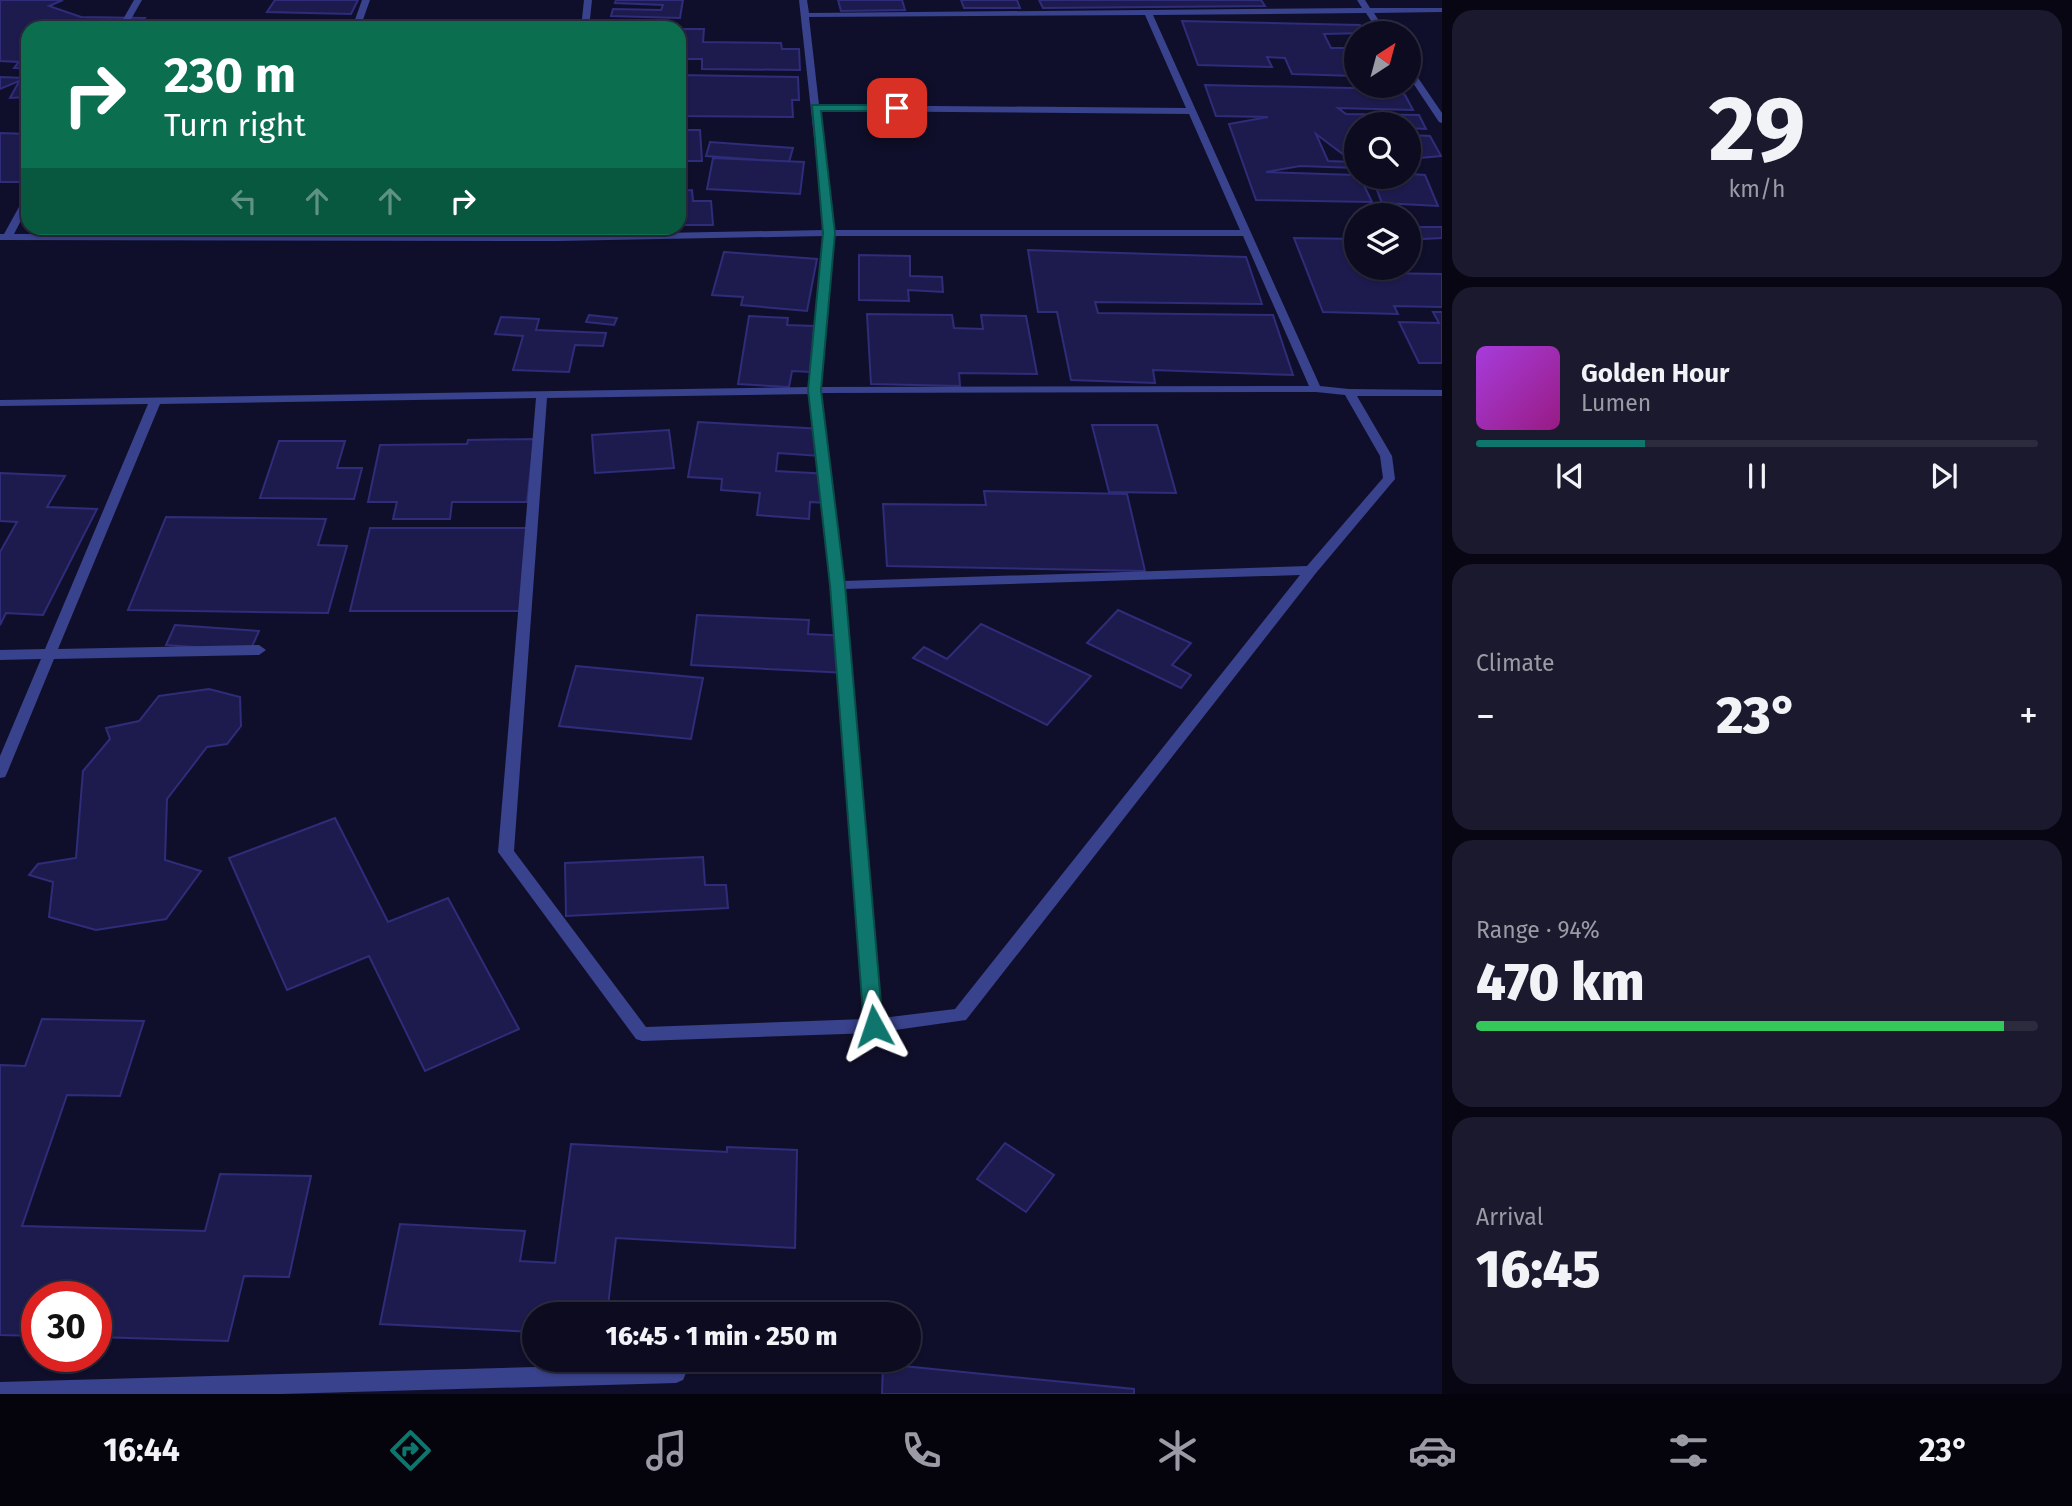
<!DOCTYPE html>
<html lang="en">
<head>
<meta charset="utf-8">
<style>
  :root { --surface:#0c0b20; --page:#1a192d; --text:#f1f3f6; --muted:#9a9ba5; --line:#2c2b3e; --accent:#0f766e }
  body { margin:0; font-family:"Fira Sans",sans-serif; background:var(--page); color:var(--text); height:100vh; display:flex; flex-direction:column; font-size:26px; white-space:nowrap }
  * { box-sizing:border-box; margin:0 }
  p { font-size:23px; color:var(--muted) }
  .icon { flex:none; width:38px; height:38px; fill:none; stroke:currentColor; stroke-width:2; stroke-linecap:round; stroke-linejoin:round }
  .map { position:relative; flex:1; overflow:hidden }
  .drawer { display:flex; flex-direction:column; gap:10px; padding:10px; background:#070612; width:630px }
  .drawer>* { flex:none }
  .hud { position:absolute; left:21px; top:21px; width:665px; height:214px; border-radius:21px; box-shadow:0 2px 5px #0004,0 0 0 2px var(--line); background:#0b6e4f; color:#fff; overflow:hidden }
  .needle { width:46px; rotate:36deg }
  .tools { position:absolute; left:1344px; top:21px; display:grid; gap:14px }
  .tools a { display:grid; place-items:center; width:77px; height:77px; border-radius:50%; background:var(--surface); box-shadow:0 2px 5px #0004,0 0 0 2px var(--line); font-size:35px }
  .speed { position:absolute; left:21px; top:1281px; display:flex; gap:14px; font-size:35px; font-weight:700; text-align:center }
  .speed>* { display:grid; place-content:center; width:91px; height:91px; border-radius:50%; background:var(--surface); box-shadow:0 2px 5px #0004,0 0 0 2px var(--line); line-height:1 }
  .speed .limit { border:10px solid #d22; background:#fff; color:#111 }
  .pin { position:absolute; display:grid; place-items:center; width:60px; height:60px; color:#fff; margin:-30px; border-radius:14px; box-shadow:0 4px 10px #0006 }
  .me { position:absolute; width:77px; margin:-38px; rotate:355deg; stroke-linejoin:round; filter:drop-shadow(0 0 5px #0008) }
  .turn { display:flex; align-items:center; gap:24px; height:147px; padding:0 28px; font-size:32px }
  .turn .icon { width:91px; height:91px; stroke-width:2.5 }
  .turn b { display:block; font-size:49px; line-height:60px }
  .lanes { display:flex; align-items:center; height:66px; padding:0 28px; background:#0003; justify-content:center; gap:35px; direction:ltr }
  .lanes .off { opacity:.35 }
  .big { font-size:52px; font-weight:800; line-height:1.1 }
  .drawer .tile { flex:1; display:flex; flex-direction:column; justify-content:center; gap:10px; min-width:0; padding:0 24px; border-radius:21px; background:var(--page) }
  .drawer .dial { align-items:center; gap:0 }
  .dial b { font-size:91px; line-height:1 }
  .song { display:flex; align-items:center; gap:21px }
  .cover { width:84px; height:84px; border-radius:10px; background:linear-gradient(135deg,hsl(280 70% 55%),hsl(310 70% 35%)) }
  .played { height:7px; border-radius:4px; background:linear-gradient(90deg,var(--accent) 30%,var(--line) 30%) }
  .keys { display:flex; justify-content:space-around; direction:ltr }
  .heat { display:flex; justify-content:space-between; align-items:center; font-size:38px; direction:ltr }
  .charge { height:10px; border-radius:5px; background:linear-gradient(90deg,#34c759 94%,var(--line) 0) }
  .trip { position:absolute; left:522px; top:1302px; width:399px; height:70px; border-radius:35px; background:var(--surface); box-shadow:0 2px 5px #0004,0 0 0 2px var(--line); font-weight:800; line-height:70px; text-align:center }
  .tabs { display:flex; height:112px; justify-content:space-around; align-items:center; background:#05040d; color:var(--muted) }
  .tabs .icon { width:49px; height:49px }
  .tabs .selected { color:var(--accent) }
  .tabs b { font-size:32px; color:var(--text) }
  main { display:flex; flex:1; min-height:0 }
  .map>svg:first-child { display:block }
  .building { fill:#1d1b4d; stroke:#2f2c7a; stroke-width:2 }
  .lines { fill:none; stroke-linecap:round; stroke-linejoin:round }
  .minor { fill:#39428c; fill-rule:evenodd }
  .route { fill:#0f766e; stroke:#0a4d48; stroke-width:2 }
</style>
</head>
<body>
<main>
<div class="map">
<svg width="1442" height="1394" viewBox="0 0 1442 1394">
  <rect width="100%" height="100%" fill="#100f2b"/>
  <g class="building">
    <path d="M0 0H63L49 6 81 17 145 18 139 28H28V69L14 68 19 62 0 61Z"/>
    <path d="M275 0H358L351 14 267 12Z"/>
    <path d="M616 0H683L680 18 611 16 613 9 661 10 663 5 615 3Z"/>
    <path d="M838 0H902L905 10 841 11Z"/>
    <path d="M961 0H1017L1020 8H964Z"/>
    <path d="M1039 0H1261L1265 6 1043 8Z"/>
    <path d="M1182 21 1360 25 1365 33 1324 34 1331 48H1356V76L1292 74 1285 58 1267 57 1272 67 1198 65Z"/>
    <path d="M679 29H704L703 42 781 43 782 49H799L800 70 702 69V59H679Z"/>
    <path d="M679 75 798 77 799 100H792L793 117 679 116Z"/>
    <path d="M0 77 26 78 0 89Z"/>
    <path d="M21 78H28V97L10 98Z"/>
    <path d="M1205 85 1396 89 1405 95 1413 110 1338 108 1346 114 1419 115 1426 129 1409 128V124H1356V158H1348L1316 134 1328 161 1356 162V168L1300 166 1266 172 1356 175 1360 177 1372 202 1256 200 1229 124 1268 117 1216 116Z"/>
    <path d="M679 130H700L702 161H679Z"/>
    <path d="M0 133 28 134V182H0Z"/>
    <path d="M1409 135 1430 136 1441 156 1409 159Z"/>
    <path d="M710 142 793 148 789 162 706 156Z"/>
    <path d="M713 158 804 162 800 194 707 189Z"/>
    <path d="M1409 174 1425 175 1438 206 1382 203 1372 177H1409Z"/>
    <path d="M692 190 693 201H711L713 225H679V191Z"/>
    <path d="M1415 227H1442V238L1423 239Z"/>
    <path d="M317 228H439L438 231 316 230Z"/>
    <path d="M1294 238 1356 239V268H1375L1377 273 1442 274V307L1394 306 1398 314 1323 312Z"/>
    <path d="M1028 250 1246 257 1262 304 1095 302 1098 313 1273 315 1293 375 1153 370 1155 383 1071 380 1057 312H1038Z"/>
    <path d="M724 252 817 259 807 311 741 305 743 297 712 295Z"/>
    <path d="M859 255 910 256V276L942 277 943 292 908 290 909 301 859 300Z"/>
    <path d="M1433 312H1442V363H1419L1399 322 1439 323Z"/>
    <path d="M867 314 952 315 954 328 983 329 981 315 1026 316 1037 374 959 373 960 386 871 384Z"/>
    <path d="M589 315 617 318 614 325 586 322Z"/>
    <path d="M749 316 788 318 787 325 814 326 810 372 792 371 789 387 738 384Z"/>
    <path d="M501 317 539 319 536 330 606 333 603 346 575 345 569 372 513 370 523 336 495 334Z"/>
    <path d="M698 422 822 429 820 456 778 453 776 471 829 474 826 503 810 502 809 519 757 515 760 493 721 490 722 479 688 477Z"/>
    <path d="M1092 425H1157L1176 493 1109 492Z"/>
    <path d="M669 430 674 468 595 473 592 435Z"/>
    <path d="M534 439 527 502H452L450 519H393L397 502H368L380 445 467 444 468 440Z"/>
    <path d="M279 441H345L337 468H362L354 499 260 498Z"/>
    <path d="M0 473 65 476 47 507 97 509 43 615 6 613 0 625V552L17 522 0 521Z"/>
    <path d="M984 491 1127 494 1145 571 887 566 883 504 986 505Z"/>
    <path d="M166 517 326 519 318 545 347 546 328 613 128 610Z"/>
    <path d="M370 528H531L521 611H350Z"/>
    <path d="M1118 610 1191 643 1172 665 1191 675 1181 688 1087 643Z"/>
    <path d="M697 615 809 620 808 634 848 636 847 673 691 665Z"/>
    <path d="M981 624 1091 676 1047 725 913 658 924 647 947 659Z"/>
    <path d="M175 625 259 631 250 651 166 645Z"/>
    <path d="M576 666 703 678 691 739 559 726Z"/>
    <path d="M209 689 240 697 241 726 227 744 207 747 167 799 165 860 201 871 166 919 96 930 49 917 53 882 29 875 38 864 76 858 83 771 110 739 106 728 139 721 159 696Z"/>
    <path d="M335 818 388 922 448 898 519 1029 425 1071 369 956 287 990 229 858Z"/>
    <path d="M703 857 705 885H726L728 908 566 916 565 863Z"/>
    <path d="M42 1019 144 1021 120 1096 67 1095 22 1226 205 1231 220 1174 311 1176 289 1277 244 1276 228 1341 96 1337V1297H37V1336L0 1335V1065L25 1066Z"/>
    <path d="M1005 1143 1054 1175 1026 1212 977 1179Z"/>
    <path d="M571 1144 727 1152V1147L797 1150 795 1248 616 1238 607 1314H534V1332L380 1324 400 1224 525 1231 520 1261 555 1263Z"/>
    <path d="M883 1364 1134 1389V1394H882Z"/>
  </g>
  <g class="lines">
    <g class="minor">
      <path d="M134 0H142L126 28H118Z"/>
      <path d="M362 0H370L360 28H352Z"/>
      <path d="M584 0H592L589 28H581Z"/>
      <path d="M799 0H807L809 13 1362 8 1357 0H1365L1370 8H1442V12L1374 13 1387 33H1379L1366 13 1153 15 1320 386 1349 389 1442 390V396H1357L1392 456 1395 479 1316 573 966 1020 874 1033 642 1041 636 1039 501 856 498 852 536 398 160 404 58 649 259 645 266 650 259 655 54 659 7 773 5 777 0 778V756L41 659 0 660V650L45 649 148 404 0 406V400L810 387 824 236 557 241 0 240V234H4L25 196 28 195V207L14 234 557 235 824 230ZM1145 15 1186 108 819 105 809 17ZM820 111 1189 114 1240 230H834ZM834 236H1243L1309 386 821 387ZM1316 392 1345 395 1380 456 1383 478 1307 566 843 581 821 393ZM810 394 830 585 865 1019 646 1027 514 851 547 398ZM1300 575 955 1009 882 1018 844 589Z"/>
      <path d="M1409 68 1412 69 1442 113V123L1439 122 1409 77Z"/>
      <path d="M676 1363 683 1366 686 1373 683 1380 676 1383 281 1394H0V1382Z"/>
    </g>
  </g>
  <path class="route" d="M812 105H897L902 108 897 111H821L835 233 821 390 845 585 883 1026 881 1031 874 1034 867 1031 864 1026 830 585 808 390 823 233Z"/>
</svg>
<div class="tools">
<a><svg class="needle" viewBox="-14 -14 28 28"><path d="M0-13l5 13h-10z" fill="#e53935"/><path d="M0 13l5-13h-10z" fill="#9a9ba5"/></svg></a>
<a><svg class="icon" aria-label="search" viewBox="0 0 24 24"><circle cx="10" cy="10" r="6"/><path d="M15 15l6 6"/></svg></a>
<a><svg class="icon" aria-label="layers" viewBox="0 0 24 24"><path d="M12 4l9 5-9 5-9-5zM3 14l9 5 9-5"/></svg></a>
</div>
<div class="speed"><div class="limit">30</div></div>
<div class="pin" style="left:897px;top:108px;background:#d93025"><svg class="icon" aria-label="arrive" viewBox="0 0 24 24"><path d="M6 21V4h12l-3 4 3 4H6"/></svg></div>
<svg class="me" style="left:874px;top:1026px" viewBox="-20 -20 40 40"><path d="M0-17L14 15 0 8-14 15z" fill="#0f766e" stroke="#fff" stroke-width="4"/></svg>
<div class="trip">16:45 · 1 min · 250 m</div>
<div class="hud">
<div class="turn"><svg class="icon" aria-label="right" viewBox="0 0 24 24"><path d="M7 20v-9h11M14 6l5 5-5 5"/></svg><div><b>230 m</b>Turn right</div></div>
<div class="lanes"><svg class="icon off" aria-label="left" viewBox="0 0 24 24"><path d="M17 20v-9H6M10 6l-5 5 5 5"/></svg><svg class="icon off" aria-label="ahead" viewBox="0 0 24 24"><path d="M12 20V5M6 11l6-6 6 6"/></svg><svg class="icon off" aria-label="ahead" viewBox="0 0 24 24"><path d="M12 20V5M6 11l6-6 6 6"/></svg><svg class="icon" aria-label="right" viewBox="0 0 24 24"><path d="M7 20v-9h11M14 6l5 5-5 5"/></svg></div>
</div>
</div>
<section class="drawer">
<div class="tile dial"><b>29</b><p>km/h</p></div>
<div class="tile">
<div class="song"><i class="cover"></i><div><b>Golden Hour</b><p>Lumen</p></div></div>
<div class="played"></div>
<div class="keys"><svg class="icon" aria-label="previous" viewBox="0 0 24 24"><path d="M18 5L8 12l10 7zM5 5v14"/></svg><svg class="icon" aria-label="pause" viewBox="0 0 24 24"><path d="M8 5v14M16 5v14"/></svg><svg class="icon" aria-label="next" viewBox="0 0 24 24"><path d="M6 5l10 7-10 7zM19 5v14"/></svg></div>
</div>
<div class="tile"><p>Climate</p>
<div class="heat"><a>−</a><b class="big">23°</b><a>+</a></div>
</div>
<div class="tile"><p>Range · 94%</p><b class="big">470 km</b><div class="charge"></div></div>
<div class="tile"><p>Arrival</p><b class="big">16:45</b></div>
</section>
</main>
<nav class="tabs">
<b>16:44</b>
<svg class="icon selected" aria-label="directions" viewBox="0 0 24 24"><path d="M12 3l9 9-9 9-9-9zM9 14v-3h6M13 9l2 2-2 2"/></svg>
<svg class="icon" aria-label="music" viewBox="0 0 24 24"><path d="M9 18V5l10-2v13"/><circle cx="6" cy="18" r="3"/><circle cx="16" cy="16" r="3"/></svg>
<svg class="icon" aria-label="phone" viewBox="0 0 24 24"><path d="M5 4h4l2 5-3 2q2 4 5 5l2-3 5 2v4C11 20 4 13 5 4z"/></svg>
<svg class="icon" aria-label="climate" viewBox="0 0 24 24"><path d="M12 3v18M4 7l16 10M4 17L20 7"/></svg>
<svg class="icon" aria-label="car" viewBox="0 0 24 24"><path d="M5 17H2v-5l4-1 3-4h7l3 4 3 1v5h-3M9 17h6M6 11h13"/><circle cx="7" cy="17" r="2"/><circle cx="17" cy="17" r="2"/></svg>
<svg class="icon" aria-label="filters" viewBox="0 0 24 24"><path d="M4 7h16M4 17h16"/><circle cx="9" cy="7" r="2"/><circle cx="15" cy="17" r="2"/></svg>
<b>23°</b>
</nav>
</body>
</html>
